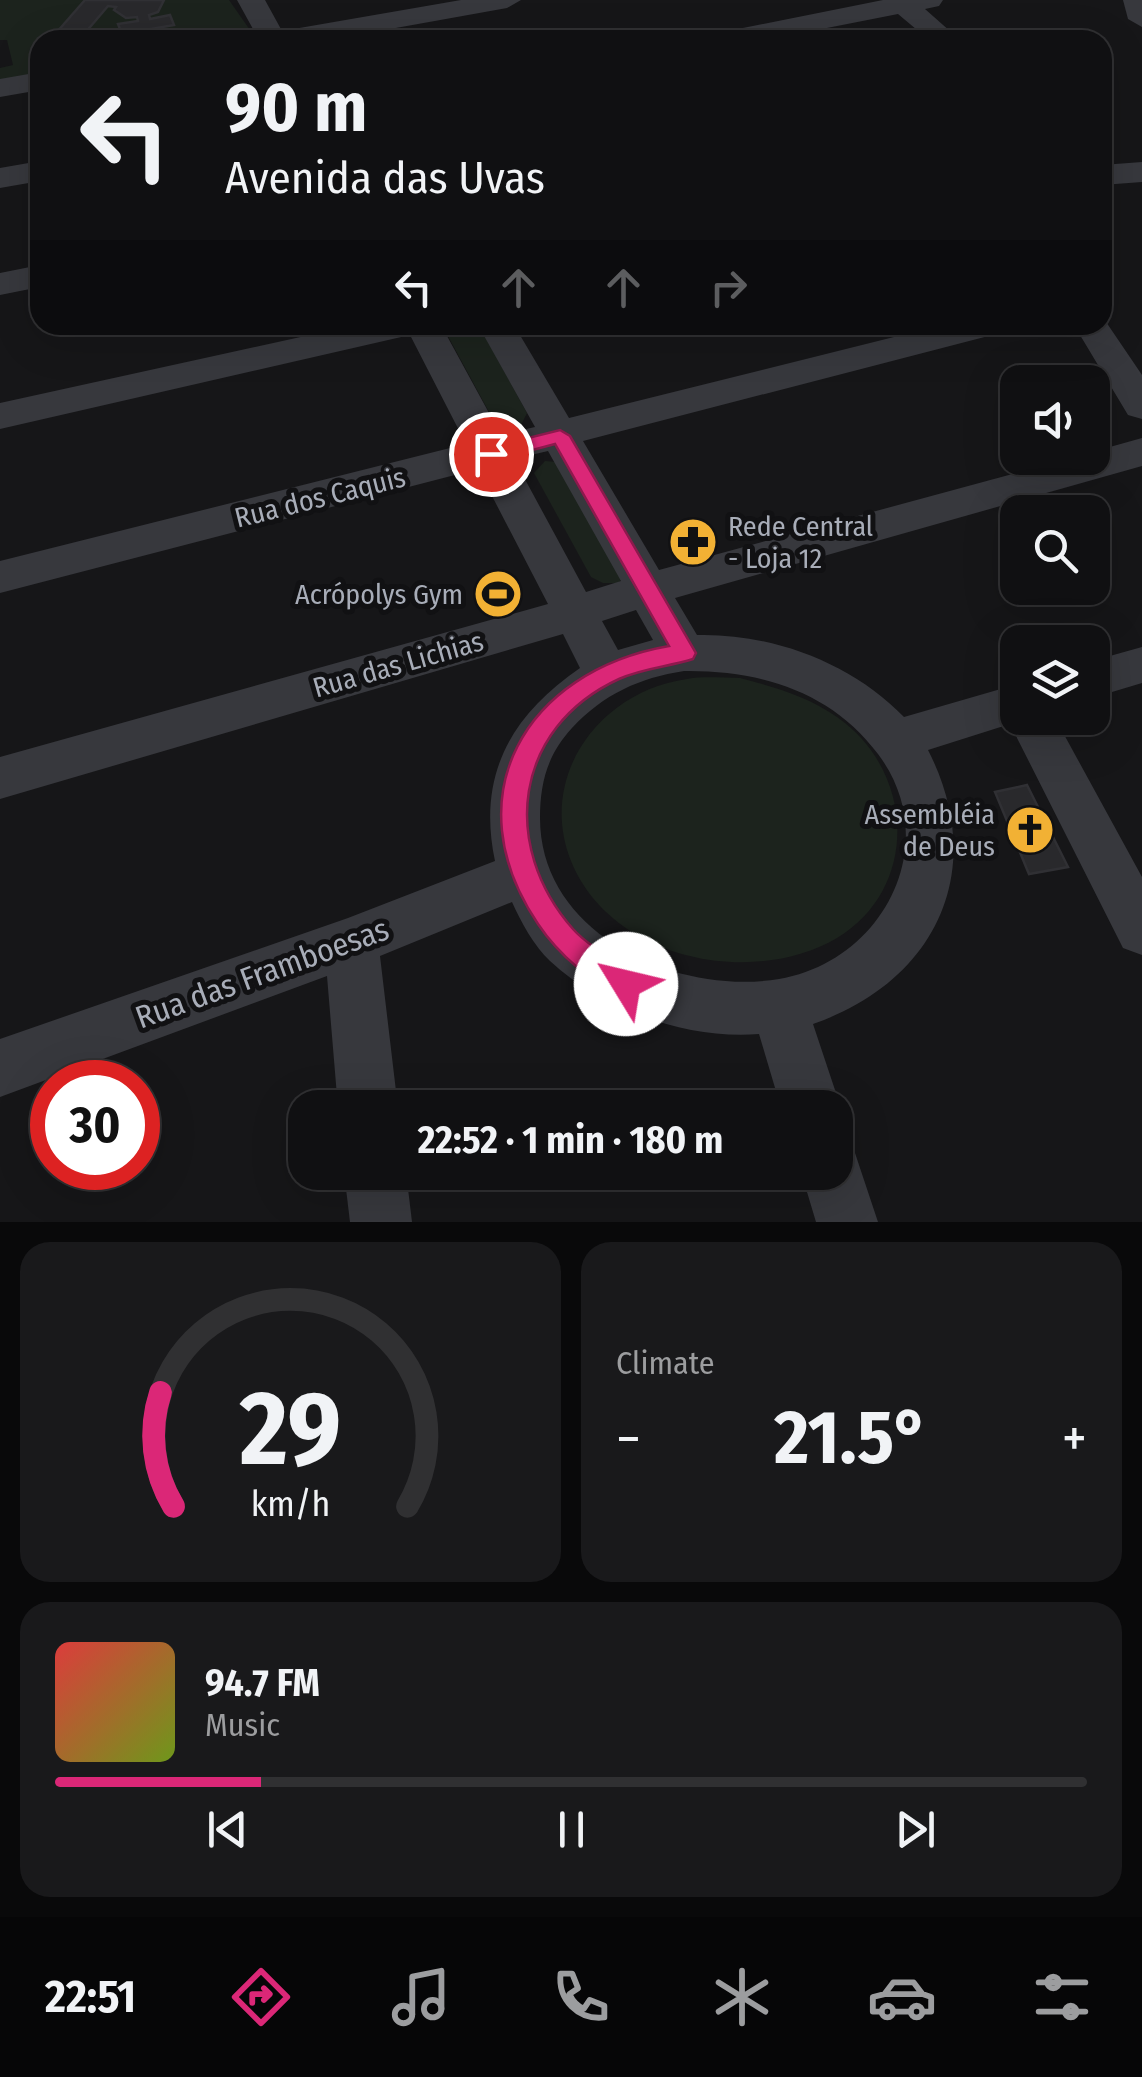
<!DOCTYPE html>
<html lang="en">
<head>
<meta charset="utf-8">
<style>
  :root { --surface:#101012; --page:#19191b; --text:#f1f3f6; --muted:#9c9d9f; --line:#303032; --accent:#db2777 }
  body { margin:0; font-family:"Fira Sans Condensed",sans-serif; background:var(--page); color:var(--text); height:100vh; display:flex; flex-direction:column; font-size:38px; white-space:nowrap }
  * { box-sizing:border-box; margin:0 }
  p { font-size:32px; color:var(--muted) }
  .icon { flex:none; width:55px; height:55px; fill:none; stroke:currentColor; stroke-width:2; stroke-linecap:round; stroke-linejoin:round }
  .map { position:relative; height:1222px; overflow:hidden }
  .sheet { display:flex; flex-direction:column; gap:20px; padding:20px; background:#09090a; flex:1 }
  .sheet>* { flex:none }
  .top-card { position:absolute; left:30px; top:30px; width:1082px; height:305px; border-radius:30px; box-shadow:0 10px 40px #0002,0 0 0 2px var(--line); background:#101012; color:var(--text); overflow:hidden }
  .fabs { position:absolute; left:1000px; top:365px; display:grid; gap:20px }
  .fabs a { display:grid; place-items:center; width:110px; height:110px; border-radius:20px; background:var(--surface); box-shadow:0 10px 40px #0002,0 0 0 2px var(--line); font-size:50px }
  .speed { position:absolute; left:30px; top:1060px; display:flex; gap:20px; font-size:50px; font-weight:700; text-align:center }
  .speed>* { display:grid; place-content:center; width:130px; height:130px; border-radius:50%; background:var(--surface); box-shadow:0 10px 40px #0002,0 0 0 2px var(--line); line-height:1 }
  .speed .limit { border:15px solid #d22; background:#fff; color:#111 }
  .pin { position:absolute; display:grid; place-items:center; width:85px; height:85px; color:#fff; margin:-42px; border:5px solid #fff; border-radius:50%; box-shadow:0 2px 10px #0007 }
  .me { position:absolute; width:110px; margin:-55px; rotate:306deg; stroke-linejoin:round; filter:drop-shadow(0 0 8px #0008) }
  .turn { display:flex; align-items:center; gap:35px; height:210px; padding:0 30px; font-size:45px }
  .turn .icon { width:130px; height:130px; stroke-width:2.5 }
  .turn b { display:block; font-size:70px; line-height:85px }
  .lanes { display:flex; align-items:center; height:95px; padding:0 30px; background:#0003; justify-content:center; gap:50px; direction:ltr }
  .lanes .off { opacity:.35 }
  .big { font-size:75px; font-weight:700; line-height:1.1 }
  .sheet .tile { flex:1; display:flex; flex-direction:column; justify-content:center; gap:15px; min-width:0; padding:0 35px; border-radius:30px; background:var(--page) }
  .sheet .dial { align-items:center; gap:0 }
  .dial svg { height:260px; overflow:visible; fill:none; stroke:var(--line); stroke-width:7; stroke-linecap:round; text-anchor:middle }
  .dial text { fill:var(--text); stroke:none }
  .song { display:flex; align-items:center; gap:30px }
  .cover { width:120px; height:120px; border-radius:15px; background:linear-gradient(135deg,hsl(0 70% 55%),hsl(80 70% 35%)) }
  .played { height:10px; border-radius:5px; background:linear-gradient(90deg,var(--accent) 20%,var(--line) 20%) }
  .keys { display:flex; justify-content:space-around; direction:ltr }
  .heat { display:flex; justify-content:space-between; align-items:center; font-size:55px; direction:ltr }
  .sheet .tiles { flex:1; display:grid; gap:20px; grid-template-columns:1fr 1fr }
  .tile:last-child { grid-column:span 2 }
  .trip { position:absolute; left:288px; top:1090px; width:565px; height:100px; border-radius:30px; background:var(--surface); box-shadow:0 10px 40px #0002,0 0 0 2px var(--line); font-weight:700; line-height:100px; text-align:center }
  .menu { display:flex; height:160px; justify-content:space-around; align-items:center; background:#060607; color:var(--muted) }
  .menu .icon { width:70px; height:70px }
  .menu .selected { color:var(--accent) }
  .menu b { font-size:45px; color:var(--text) }
  .map>svg:first-child { display:block }
  .green { fill:#1c231d }
  .building { fill:#29292c; stroke:#303034; stroke-width:2.5 }
  .lines { fill:none; stroke-linecap:round; stroke-linejoin:round }
  .minor { fill:#37383d; fill-rule:evenodd }
  .route { fill:#db2777; stroke:#8e194d; stroke-width:2.5 }
  .labels { text-anchor:middle; stroke-width:10; stroke-linejoin:round; paint-order:stroke }
  .street-label { font-size:28px; fill:#a8adb8; stroke:#111113 }
  .poi-label { font-size:28px; fill:#a8adb8; stroke:#111113; text-anchor:end }
  .near-street-label { font-size:32px; fill:#a8adb8; stroke:#111113 }
</style>
</head>
<body>
<div class="map">
<svg width="1142" height="1222" viewBox="0 0 1142 1222">
  <rect width="100%" height="100%" fill="#161618"/>
  <g class="green">
    <path d="M0 0H229L250 30 236 40H40V74L0 81V68L13 65 7 40H0Z"/>
    <path d="M442 325H479L527 413 521 425 510 427 495 423Z"/>
    <path d="M545 461 556 462 625 576 618 583H603L591 577 534 473Z"/>
    <path d="M740 678C775 687 807 696 837 717 915 771 920 888 837 938 752 988 611 960 571 861 537 776 600 691 687 679 704 676 722 678 740 678Z"/>
  </g>
  <g class="building">
    <path d="M85 0H164L158 12 149 15 150 19 170 15 174 25 122 34 118 24 138 21 137 17 126 18 114 10 116 7 108 6 79 40H50Z"/>
    <path d="M1027 785 1068 867 1029 874 995 792Z"/>
  </g>
  <g class="lines">
    <g class="minor">
      <path d="M237 0H265L282 31 461 0H521L507 8 329 40H259Z"/>
      <path d="M943 0 939 6 925 9 960 40H929L898 14 766 40H709L713 34 883 0Z"/>
      <path d="M1123 0H1142V27L1128 19Z"/>
      <path d="M40 72V90L0 97V79Z"/>
      <path d="M40 161V181L0 188V168Z"/>
      <path d="M1142 162V182L1102 185V165Z"/>
      <path d="M40 265V287L0 295V273Z"/>
      <path d="M1102 316 1142 375V419L1128 415 1074 325H1102Z"/>
      <path d="M355 325H441L501 435 535 427 478 325H514L569 418 942 325H1005L1000 333 583 441 659 570 1071 458H1092V452L1142 438V466L675 598 697 635C772 633 852 663 904 717L1018 684V718H1055L1142 877V955L1123 948 1010 724 928 750C989 869 937 981 813 1024L841 1108 835 1122V1108H781L759 1034C688 1040 603 1010 550 961 534 946 521 922 512 902L380 956 398 1108H338L327 976 0 1097V1039L348 918 495 861C477 776 510 716 580 668L563 634 0 799V757L548 604 478 469 0 593V561L466 444 410 335 0 429V403ZM548 451 621 581 586 592 514 459ZM636 610 653 640 618 650 602 621ZM684 671C759 670 831 691 878 754 945 843 883 962 779 979 677 996 540 935 540 818 540 782 548 754 572 728 604 694 639 678 684 671Z"/>
      <path d="M1142 647V683L1092 698V661Z"/>
      <path d="M835 1143 854 1150 878 1222H816L801 1172H835Z"/>
      <path d="M344 1172H406L412 1222H350Z"/>
    </g>
  </g>
  <path class="route" d="M560 430 570 436 696 653 693 659C668 667 643 668 619 679 513 728 500 846 573 929 589 947 616 960 636 974L640 984 636 993 626 997C592 984 558 954 538 924 452 797 525 671 669 646L555 444 491 461 481 454 484 449Z"/>
  <defs>
    <g id="pharmacy-disc" transform="scale(2.5)"><circle r="9.5" fill="#f2b134" stroke="#111113"/><path d="M-2-6h4v4h4v4h-4v4h-4v-4h-4v-4h4Z" fill="#111"/></g>
    <g id="stadium-disc" transform="scale(2.5)"><circle r="9.5" fill="#f2b134" stroke="#111113"/><path d="M0-5a6.5 5 0 1 0 0 10a6.5 5 0 1 0 0-10ZM-3.5-1.8h7v3.6h-7Z" fill="#111"/></g>
    <g id="church-disc" transform="scale(2.5)"><circle r="9.5" fill="#f2b134" stroke="#111113"/><path d="M-1.2-6h2.4v3.5h3.3v2.4h-3.3V6h-2.4V-.1h-3.3v-2.4h3.3Z" fill="#111"/></g>
  </defs>
  <g fill-rule="evenodd">
    <use href="#pharmacy-disc" x="693" y="542"/>
    <use href="#stadium-disc" x="498" y="594"/>
    <use href="#church-disc" x="1030" y="830"/>
  </g>
  <g class="labels">
    <g class="street-label">
      <text transform="translate(320 497) rotate(-14)" y="10">Rua dos Caquis</text>
      <text transform="translate(398 664) rotate(-16)" y="10">Rua das Lichias</text>
    </g>
    <g class="poi-label">
      <text x="728" y="536" text-anchor="start">Rede Central<tspan x="728" dy="32">- Loja 12</tspan></text>
      <text x="463" y="604">Acrópolys Gym</text>
      <text x="995" y="824">Assembléia<tspan x="995" dy="32">de Deus</tspan></text>
    </g>
    <g class="near-street-label">
      <text transform="translate(262 973) rotate(-20)" y="11">Rua das Framboesas</text>
    </g>
  </g>
</svg>
<div class="fabs">
<a><svg class="icon" aria-label="sound" viewBox="0 0 24 24"><path d="M4 9h4l5-4v14l-5-4H4zM17 9q2 3 0 6"/></svg></a>
<a><svg class="icon" aria-label="search" viewBox="0 0 24 24"><circle cx="10" cy="10" r="6"/><path d="M15 15l6 6"/></svg></a>
<a><svg class="icon" aria-label="layers" viewBox="0 0 24 24"><path d="M12 4l9 5-9 5-9-5zM3 14l9 5 9-5"/></svg></a>
</div>
<div class="speed"><div class="limit">30</div></div>
<div class="pin" style="left:491px;top:454px;background:#d93025"><svg class="icon" aria-label="arrive" viewBox="0 0 24 24"><path d="M6 21V4h12l-3 4 3 4H6"/></svg></div>
<svg class="me" style="left:626px;top:984px" viewBox="-20 -20 40 40"><circle r="19" fill="#fff"/><path d="M0-13L10 11 0 6-10 11z" fill="#db2777"/></svg>
<div class="trip">22:52 · 1 min · 180 m</div>
<div class="top-card">
<div class="turn"><svg class="icon" aria-label="left" viewBox="0 0 24 24"><path d="M17 20v-9H6M10 6l-5 5 5 5"/></svg><div><b>90 m</b>Avenida das Uvas</div></div>
<div class="lanes"><svg class="icon" aria-label="left" viewBox="0 0 24 24"><path d="M17 20v-9H6M10 6l-5 5 5 5"/></svg><svg class="icon off" aria-label="ahead" viewBox="0 0 24 24"><path d="M12 20V5M6 11l6-6 6 6"/></svg><svg class="icon off" aria-label="ahead" viewBox="0 0 24 24"><path d="M12 20V5M6 11l6-6 6 6"/></svg><svg class="icon off" aria-label="right" viewBox="0 0 24 24"><path d="M7 20v-9h11M14 6l5 5-5 5"/></svg></div>
</div>
</div>
<section class="sheet">
<div class="tiles">
<div class="tile dial"><svg viewBox="0 0 100 80">
<path d="M14 69A42 42 0 1 1 86 69"/>
<path d="M14 69A42 42 0 0 1 10 34" stroke="#db2777"/>
<text x="50" y="56" font-size="32" font-weight="700">29</text>
<text x="50" y="72" font-size="11">km/h</text>
</svg></div>
<div class="tile"><p>Climate</p>
<div class="heat"><a>−</a><b class="big">21.5°</b><a>+</a></div>
</div>
<div class="tile">
<div class="song"><i class="cover"></i><div><b>94.7 FM</b><p>Music</p></div></div>
<div class="played"></div>
<div class="keys"><svg class="icon" aria-label="previous" viewBox="0 0 24 24"><path d="M18 5L8 12l10 7zM5 5v14"/></svg><svg class="icon" aria-label="pause" viewBox="0 0 24 24"><path d="M8 5v14M16 5v14"/></svg><svg class="icon" aria-label="next" viewBox="0 0 24 24"><path d="M6 5l10 7-10 7zM19 5v14"/></svg></div>
</div>
</div>
</section>
<nav class="menu">
<b>22:51</b>
<svg class="icon selected" aria-label="directions" viewBox="0 0 24 24"><path d="M12 3l9 9-9 9-9-9zM9 14v-3h6M13 9l2 2-2 2"/></svg>
<svg class="icon" aria-label="music" viewBox="0 0 24 24"><path d="M9 18V5l10-2v13"/><circle cx="6" cy="18" r="3"/><circle cx="16" cy="16" r="3"/></svg>
<svg class="icon" aria-label="phone" viewBox="0 0 24 24"><path d="M5 4h4l2 5-3 2q2 4 5 5l2-3 5 2v4C11 20 4 13 5 4z"/></svg>
<svg class="icon" aria-label="climate" viewBox="0 0 24 24"><path d="M12 3v18M4 7l16 10M4 17L20 7"/></svg>
<svg class="icon" aria-label="car" viewBox="0 0 24 24"><path d="M5 17H2v-5l4-1 3-4h7l3 4 3 1v5h-3M9 17h6M6 11h13"/><circle cx="7" cy="17" r="2"/><circle cx="17" cy="17" r="2"/></svg>
<svg class="icon" aria-label="filters" viewBox="0 0 24 24"><path d="M4 7h16M4 17h16"/><circle cx="9" cy="7" r="2"/><circle cx="15" cy="17" r="2"/></svg>
</nav>
</body>
</html>
